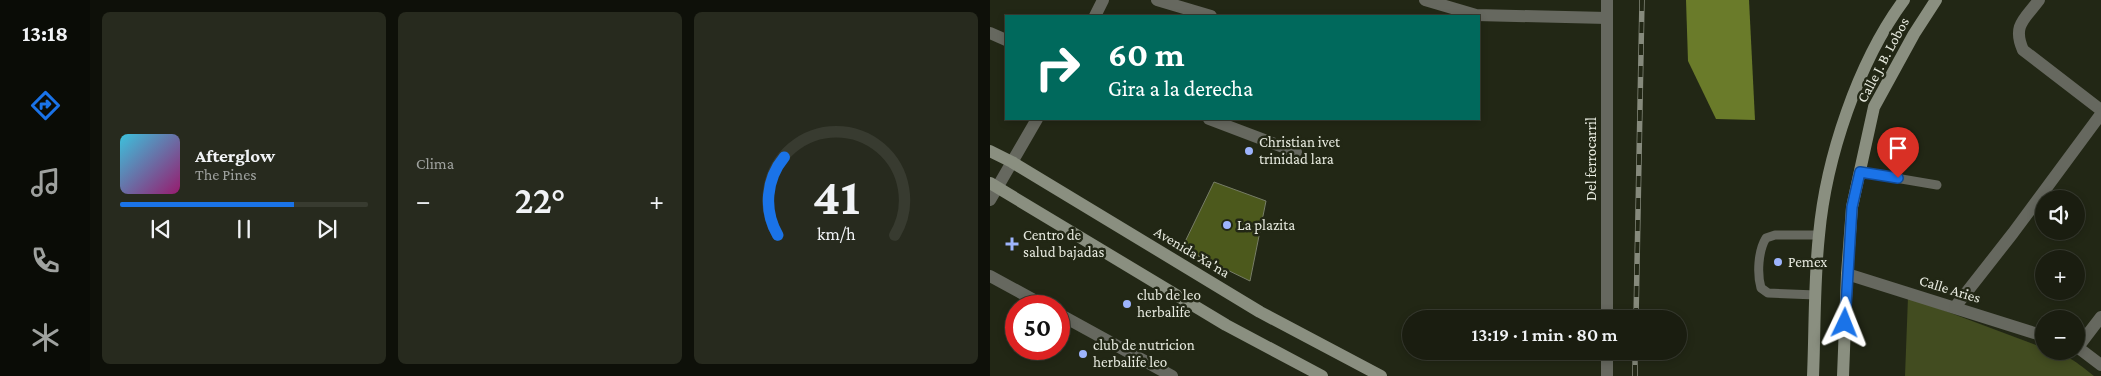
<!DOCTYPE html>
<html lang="es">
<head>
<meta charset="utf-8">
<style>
  :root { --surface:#1a1d10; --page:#272a1e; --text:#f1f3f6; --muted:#9fa29f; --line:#383b30; --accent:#1a73e8 }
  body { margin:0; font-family:"Crimson Pro",serif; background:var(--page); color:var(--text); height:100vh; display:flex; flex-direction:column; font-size:19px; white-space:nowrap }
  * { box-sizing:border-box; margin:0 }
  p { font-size:16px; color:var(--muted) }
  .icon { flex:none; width:28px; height:28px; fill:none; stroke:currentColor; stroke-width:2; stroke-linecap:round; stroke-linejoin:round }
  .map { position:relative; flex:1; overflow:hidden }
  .details { display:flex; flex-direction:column; gap:12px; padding:12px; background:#0e1009; width:900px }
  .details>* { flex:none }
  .hud { position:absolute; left:15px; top:15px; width:475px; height:105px; border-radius:0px; box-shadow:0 2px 8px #0003,0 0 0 1px var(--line); background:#00695c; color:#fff; overflow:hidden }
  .tools { position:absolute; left:1045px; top:190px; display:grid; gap:10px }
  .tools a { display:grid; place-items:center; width:50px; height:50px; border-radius:50%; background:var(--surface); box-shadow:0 2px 8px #0003,0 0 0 1px var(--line); font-size:25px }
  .speed { position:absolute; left:15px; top:295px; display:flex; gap:10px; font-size:25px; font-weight:700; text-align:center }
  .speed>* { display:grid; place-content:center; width:65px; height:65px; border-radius:50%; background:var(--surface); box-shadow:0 2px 8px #0003,0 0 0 1px var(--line); line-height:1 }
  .speed .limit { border:8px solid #d22; background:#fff; color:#111 }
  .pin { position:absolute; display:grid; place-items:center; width:42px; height:42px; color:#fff; margin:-51px -21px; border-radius:50% 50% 50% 0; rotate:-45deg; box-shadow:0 0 5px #0007 }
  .pin .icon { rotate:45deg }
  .me { position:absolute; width:55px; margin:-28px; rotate:2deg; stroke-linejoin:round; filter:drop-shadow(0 0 4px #0008) }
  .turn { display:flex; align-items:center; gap:18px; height:105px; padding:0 20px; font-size:22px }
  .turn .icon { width:65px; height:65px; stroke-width:2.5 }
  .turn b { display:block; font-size:35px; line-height:42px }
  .big { font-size:38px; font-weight:600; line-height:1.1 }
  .details .tile { flex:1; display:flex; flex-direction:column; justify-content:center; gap:8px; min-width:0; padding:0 18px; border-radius:8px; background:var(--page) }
  .details .dial { align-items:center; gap:0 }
  .dial svg { height:130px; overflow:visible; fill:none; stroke:var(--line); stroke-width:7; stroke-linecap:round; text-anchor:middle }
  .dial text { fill:var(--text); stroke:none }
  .song { display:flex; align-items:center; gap:15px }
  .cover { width:60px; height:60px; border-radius:8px; background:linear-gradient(135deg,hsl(190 70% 55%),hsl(320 70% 35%)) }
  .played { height:5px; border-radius:2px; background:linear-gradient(90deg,var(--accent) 70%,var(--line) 70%) }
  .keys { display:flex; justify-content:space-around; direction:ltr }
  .heat { display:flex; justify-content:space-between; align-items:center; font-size:28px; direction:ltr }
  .details .tiles { flex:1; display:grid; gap:12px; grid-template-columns:repeat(3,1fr) }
  .trip { position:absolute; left:412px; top:310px; width:285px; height:50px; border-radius:25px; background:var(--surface); box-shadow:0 2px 8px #0003,0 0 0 1px var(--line); font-weight:600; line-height:50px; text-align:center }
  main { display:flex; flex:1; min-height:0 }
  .tabs { display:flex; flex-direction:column; width:90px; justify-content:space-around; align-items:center; background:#0a0c06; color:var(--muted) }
  .tabs .icon { width:35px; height:35px }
  .tabs .selected { color:var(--accent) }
  .tabs b { font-size:22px; color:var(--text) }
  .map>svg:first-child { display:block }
  .green { fill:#424c20 }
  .water { fill:#6a7b2a }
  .building { fill:#4c591c; stroke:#767c66 }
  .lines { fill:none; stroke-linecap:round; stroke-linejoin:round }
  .lane { stroke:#66685f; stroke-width:9 }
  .street { stroke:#66685f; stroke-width:12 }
  .secondary { stroke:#8a8f80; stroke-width:12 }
  .rail-casing { stroke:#868a7c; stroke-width:5.5 }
  .rail { stroke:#222715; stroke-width:4; stroke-dasharray:11; stroke-linecap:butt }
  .route-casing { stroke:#114b97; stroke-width:12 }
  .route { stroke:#1a73e8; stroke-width:9 }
  .poi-dot { fill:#9db4fd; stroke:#222715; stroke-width:2 }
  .labels { text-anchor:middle; stroke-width:5; stroke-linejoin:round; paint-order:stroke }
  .street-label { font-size:15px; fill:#e7eadf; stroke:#222715 }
  .poi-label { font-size:15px; fill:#e7eadf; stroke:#222715; text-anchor:start }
</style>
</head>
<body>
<main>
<nav class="tabs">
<b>13:18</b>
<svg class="icon selected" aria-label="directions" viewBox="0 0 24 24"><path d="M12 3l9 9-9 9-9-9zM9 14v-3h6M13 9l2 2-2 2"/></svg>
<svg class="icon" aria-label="music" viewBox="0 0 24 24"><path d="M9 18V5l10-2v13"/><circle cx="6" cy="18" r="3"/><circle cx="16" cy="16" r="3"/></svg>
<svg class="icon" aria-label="phone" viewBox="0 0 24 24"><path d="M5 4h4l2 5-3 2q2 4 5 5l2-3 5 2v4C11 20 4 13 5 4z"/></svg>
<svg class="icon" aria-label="climate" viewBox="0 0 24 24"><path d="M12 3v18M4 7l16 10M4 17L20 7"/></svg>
</nav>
<section class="details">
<div class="tiles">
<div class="tile">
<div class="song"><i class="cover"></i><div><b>Afterglow</b><p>The Pines</p></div></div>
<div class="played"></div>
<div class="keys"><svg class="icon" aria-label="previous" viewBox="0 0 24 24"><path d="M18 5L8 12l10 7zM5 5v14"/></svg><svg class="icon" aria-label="pause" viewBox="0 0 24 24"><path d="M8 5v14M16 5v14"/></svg><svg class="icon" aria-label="next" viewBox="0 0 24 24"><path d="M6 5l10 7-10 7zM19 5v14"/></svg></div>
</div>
<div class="tile"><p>Clima</p>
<div class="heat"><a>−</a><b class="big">22°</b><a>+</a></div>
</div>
<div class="tile dial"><svg viewBox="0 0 100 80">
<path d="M14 69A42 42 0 1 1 86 69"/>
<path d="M14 69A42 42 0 0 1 18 21" stroke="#1a73e8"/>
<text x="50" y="56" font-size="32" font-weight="700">41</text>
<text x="50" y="72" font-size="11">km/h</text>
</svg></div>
</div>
</section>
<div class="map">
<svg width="1111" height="376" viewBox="0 0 1111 376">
  <rect width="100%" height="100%" fill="#222715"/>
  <path class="green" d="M918 297 1054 348V351C1074 351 1089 364 1104 376H915Z"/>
  <path class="water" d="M696 0H759L765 120 726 119 698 61Z"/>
  <path class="building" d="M224 182 276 201 260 281 192 248Z"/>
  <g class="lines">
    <g class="lane">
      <path d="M870 172 947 185"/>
      <path d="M826 295 778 293 771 288C767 274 768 251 776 238L785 235H829"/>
    </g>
    <g class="street">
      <path d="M167 0 221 16"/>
      <path d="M435 0 486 15 617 18"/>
      <path d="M1049 0C1035 19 1022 25 1033 50L1111 110"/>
      <path d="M105 16 113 0"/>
      <path d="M0 33 16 40"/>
      <path d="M219 119 306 152"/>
      <path d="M0 200 47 119"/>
      <path d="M857 274 1054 336"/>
      <path d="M0 276 55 306"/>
      <path d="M965 307 1023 233 1111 114"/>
      <path d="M69 314 182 376"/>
      <path d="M617 319V0"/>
      <path d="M1086 346 1111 365"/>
      <path d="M1088 347 1111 317"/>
      <path d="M617 351V376"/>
    </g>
    <g class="secondary">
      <path d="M0 151 22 162 270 312 391 376"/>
      <path d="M0 183 236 325 332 376"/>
      <path d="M823 376C825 329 824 281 829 235 836 158 868 62 914 0"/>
      <path d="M853 376 857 274 862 207 884 107 924 34 946 0"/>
    </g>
    <g class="rail-casing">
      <g id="rail">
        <path d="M646 319 652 0"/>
        <path d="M645 376V351"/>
      </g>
    </g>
    <use href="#rail" class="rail"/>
  </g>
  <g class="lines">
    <g class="route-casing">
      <path id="route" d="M855 323 862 207 870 172 908 178"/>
    </g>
    <use href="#route" class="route"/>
  </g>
  <g class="poi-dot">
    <circle cx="259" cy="151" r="5"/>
    <circle cx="237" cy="225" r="5"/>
    <path d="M19.5 236.5h5v5h5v5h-5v5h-5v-5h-5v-5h5z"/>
    <circle cx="788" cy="262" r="5"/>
    <circle cx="137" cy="304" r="5"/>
    <circle cx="93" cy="354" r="5"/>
  </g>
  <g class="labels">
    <g class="street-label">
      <text transform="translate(893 60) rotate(-62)" y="5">Calle J. B. Lobos</text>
      <text transform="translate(601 159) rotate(-90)" y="5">Del ferrocarril</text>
      <text transform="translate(202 252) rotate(31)" y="5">Avenida Xa'na</text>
      <text transform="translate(960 289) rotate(17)" y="5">Calle Aries</text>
    </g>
    <g class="poi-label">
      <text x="269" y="147">Christian ivet<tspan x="269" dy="17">trinidad lara</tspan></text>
      <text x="247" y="230">La plazita</text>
      <text x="33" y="240">Centro de<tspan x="33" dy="17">salud bajadas</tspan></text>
      <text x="798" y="267">Pemex</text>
      <text x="147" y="300">club de leo<tspan x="147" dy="17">herbalife</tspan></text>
      <text x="103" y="350">club de nutricion<tspan x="103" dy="17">herbalife leo</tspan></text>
    </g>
  </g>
</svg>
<div class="tools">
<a><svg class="icon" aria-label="sound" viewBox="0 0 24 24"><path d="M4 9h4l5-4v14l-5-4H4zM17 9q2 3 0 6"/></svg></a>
<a>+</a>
<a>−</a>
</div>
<div class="speed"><div class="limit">50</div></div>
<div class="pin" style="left:908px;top:178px;background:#d93025"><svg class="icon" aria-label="arrive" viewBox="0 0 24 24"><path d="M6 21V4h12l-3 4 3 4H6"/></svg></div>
<svg class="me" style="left:855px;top:323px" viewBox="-20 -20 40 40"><path d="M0-17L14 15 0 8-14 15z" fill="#1a73e8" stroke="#fff" stroke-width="4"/></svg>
<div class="trip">13:19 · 1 min · 80 m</div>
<div class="hud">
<div class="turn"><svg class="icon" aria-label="right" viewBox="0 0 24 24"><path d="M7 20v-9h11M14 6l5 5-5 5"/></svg><div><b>60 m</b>Gira a la derecha</div></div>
</div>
</div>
</main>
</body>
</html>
